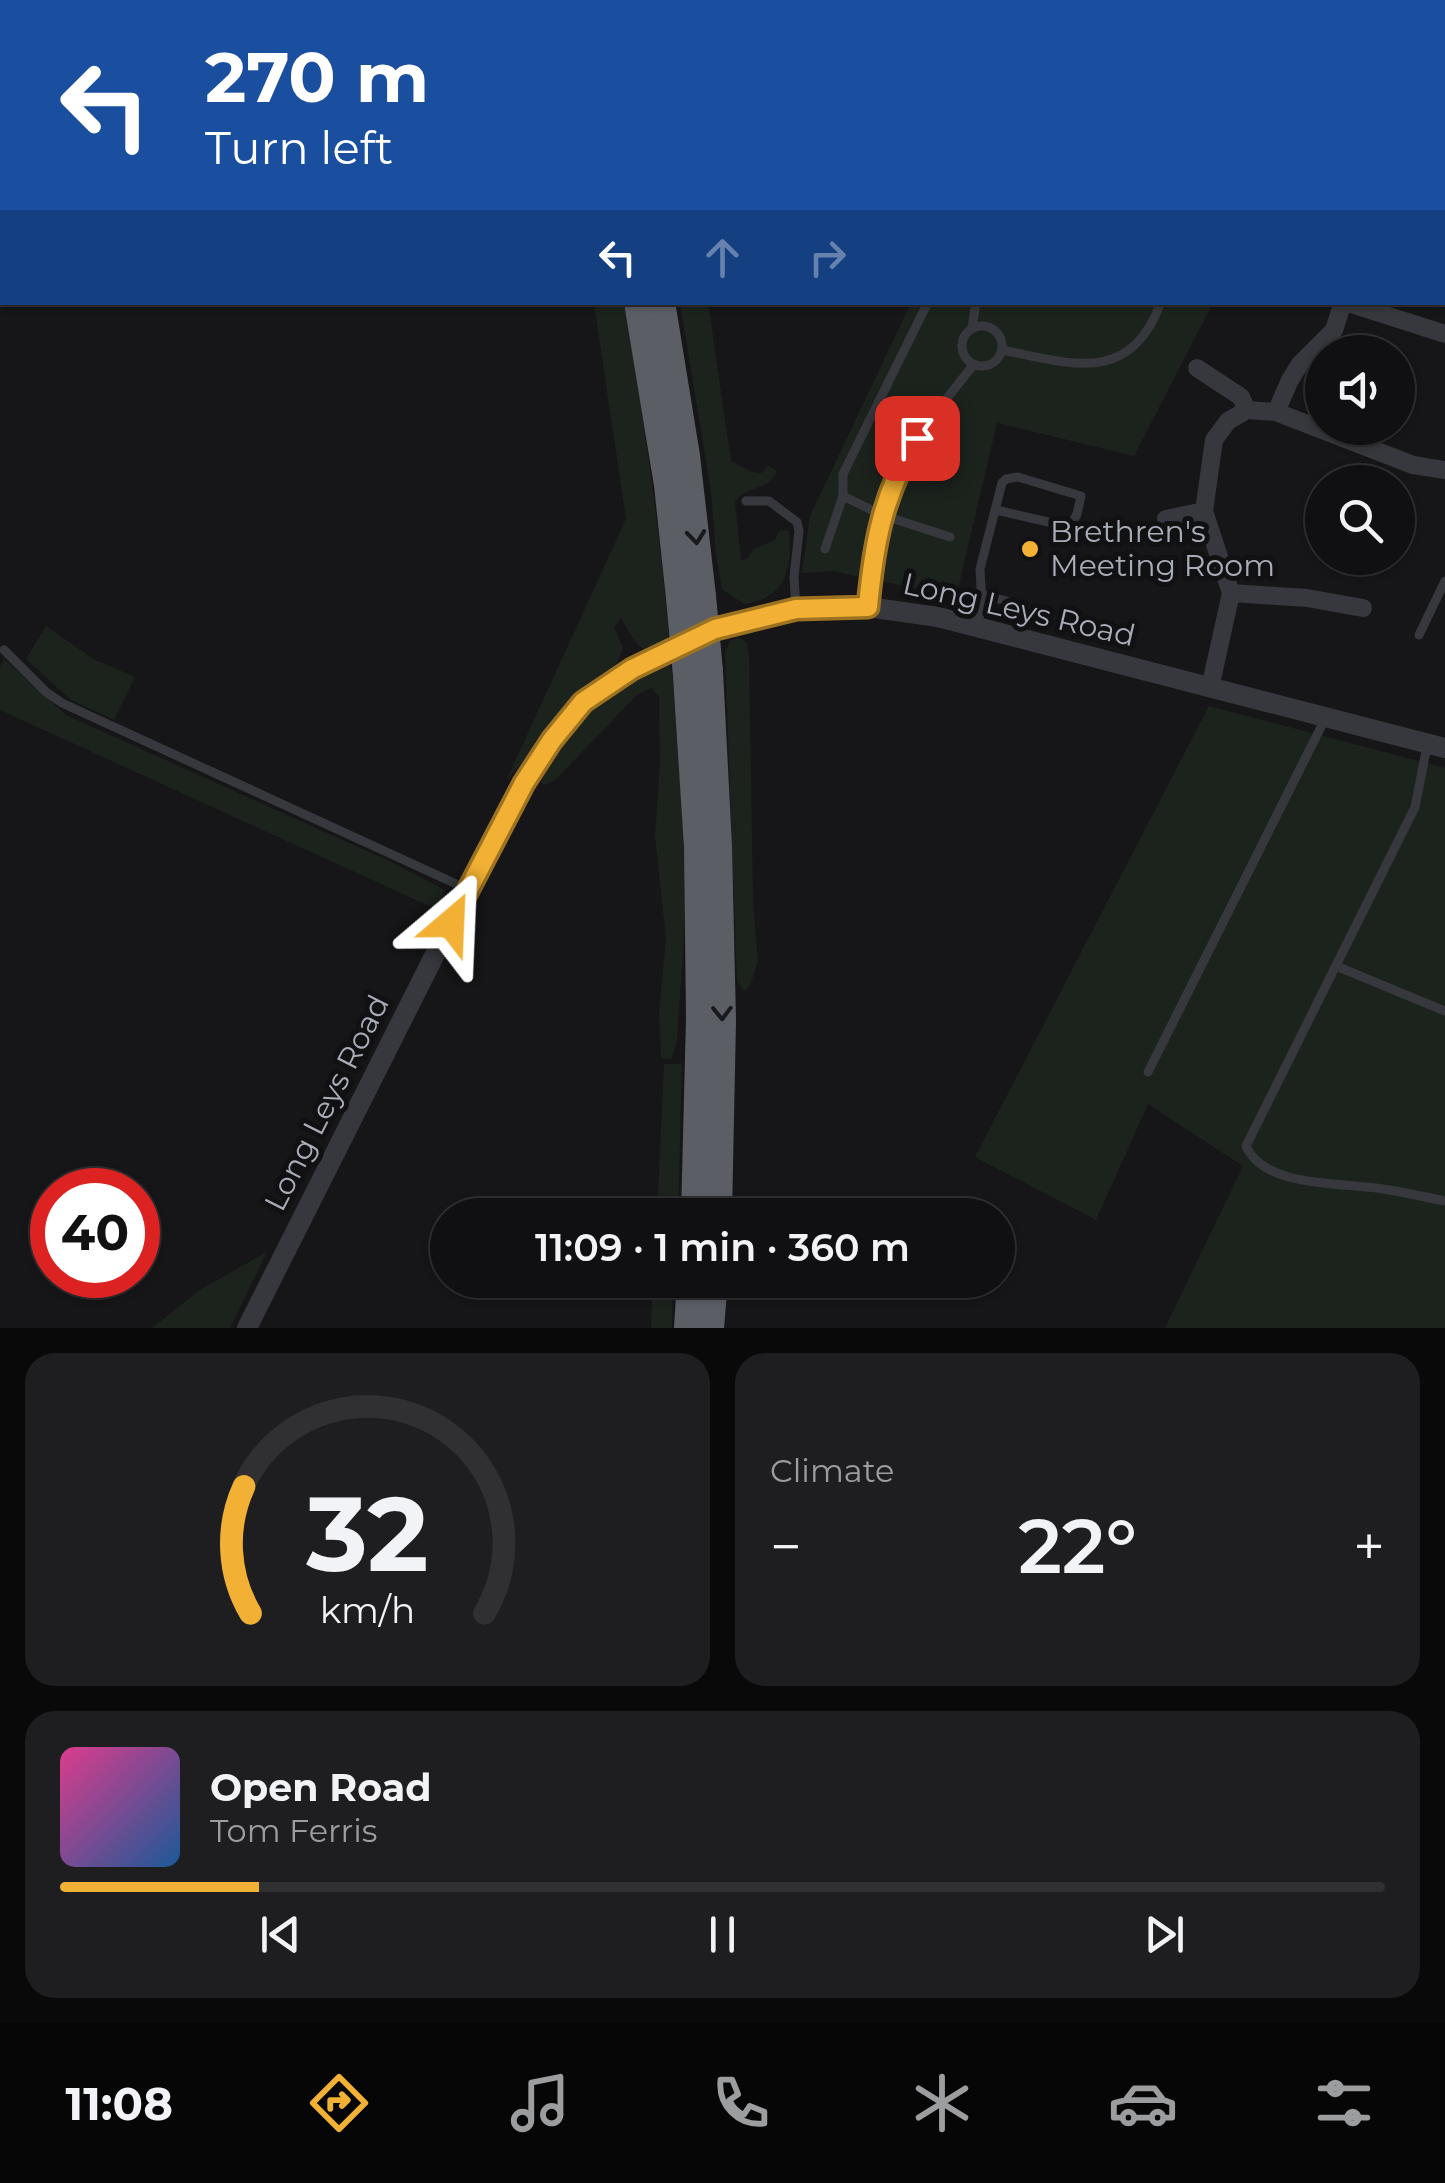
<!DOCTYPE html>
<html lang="en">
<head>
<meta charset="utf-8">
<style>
  :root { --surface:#101012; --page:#1e1e20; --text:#f1f3f6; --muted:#9c9d9f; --line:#303032; --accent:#f2b134 }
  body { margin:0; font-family:Montserrat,sans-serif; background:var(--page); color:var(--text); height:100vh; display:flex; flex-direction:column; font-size:38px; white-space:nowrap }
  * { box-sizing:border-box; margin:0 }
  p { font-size:32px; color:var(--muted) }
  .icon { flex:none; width:55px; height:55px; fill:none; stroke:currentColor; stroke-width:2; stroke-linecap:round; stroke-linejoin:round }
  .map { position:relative; height:1328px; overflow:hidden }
  .side { display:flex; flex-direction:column; gap:25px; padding:25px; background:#09090a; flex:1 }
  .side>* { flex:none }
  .hud { position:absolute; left:0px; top:0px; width:1445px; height:305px; box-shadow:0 2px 8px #0004,0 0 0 2px var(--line); background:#1a4fa0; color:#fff; overflow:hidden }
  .fabs { position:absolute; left:1305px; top:335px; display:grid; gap:20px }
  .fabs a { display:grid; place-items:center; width:110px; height:110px; border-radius:50%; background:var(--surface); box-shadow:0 2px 8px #0004,0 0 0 2px var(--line); font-size:50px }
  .speed { position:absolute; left:30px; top:1168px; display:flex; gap:20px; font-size:50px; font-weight:700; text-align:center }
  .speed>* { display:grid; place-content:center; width:130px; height:130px; border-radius:50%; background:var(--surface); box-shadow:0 2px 8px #0004,0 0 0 2px var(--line); line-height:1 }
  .speed .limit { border:15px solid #d22; background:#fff; color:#111 }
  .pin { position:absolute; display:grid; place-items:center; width:85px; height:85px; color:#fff; margin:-42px; border-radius:20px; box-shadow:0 5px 15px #0006 }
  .me { position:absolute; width:110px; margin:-55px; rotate:26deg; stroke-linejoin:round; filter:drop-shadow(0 0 8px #0008) }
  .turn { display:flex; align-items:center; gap:35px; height:210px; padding:0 40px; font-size:45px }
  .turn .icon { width:130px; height:130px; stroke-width:2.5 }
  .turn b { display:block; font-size:70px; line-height:85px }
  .lanes { display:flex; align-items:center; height:95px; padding:0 40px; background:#0003; justify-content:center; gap:50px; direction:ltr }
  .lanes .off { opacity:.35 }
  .big { font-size:75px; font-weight:600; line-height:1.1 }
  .side .tile { flex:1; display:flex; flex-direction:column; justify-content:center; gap:15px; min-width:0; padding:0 35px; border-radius:30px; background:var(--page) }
  .side .dial { align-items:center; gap:0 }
  .dial svg { height:260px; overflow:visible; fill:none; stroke:var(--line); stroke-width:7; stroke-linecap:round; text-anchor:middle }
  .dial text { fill:var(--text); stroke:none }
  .song { display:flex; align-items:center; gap:30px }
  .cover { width:120px; height:120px; border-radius:15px; background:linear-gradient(135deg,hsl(330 70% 55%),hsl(210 70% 35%)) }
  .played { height:10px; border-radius:5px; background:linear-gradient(90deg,var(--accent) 15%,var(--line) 15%) }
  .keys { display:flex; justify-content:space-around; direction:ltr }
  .heat { display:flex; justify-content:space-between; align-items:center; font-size:55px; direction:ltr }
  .side .tiles { flex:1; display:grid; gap:25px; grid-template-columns:1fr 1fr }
  .tile:last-child { grid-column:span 2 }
  .trip { position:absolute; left:430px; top:1198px; width:585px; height:100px; border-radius:50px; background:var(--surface); box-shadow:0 2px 8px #0004,0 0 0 2px var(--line); font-weight:600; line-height:100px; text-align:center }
  .tabs { display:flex; height:160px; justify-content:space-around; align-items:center; background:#060607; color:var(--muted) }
  .tabs .icon { width:70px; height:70px }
  .tabs .active { color:var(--accent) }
  .tabs b { font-size:45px; color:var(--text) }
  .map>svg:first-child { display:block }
  .green { fill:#1c231d }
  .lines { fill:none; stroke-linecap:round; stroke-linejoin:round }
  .service { stroke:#37383d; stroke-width:9 }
  .minor { stroke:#37383d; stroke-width:18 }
  .tertiary { stroke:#37383d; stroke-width:20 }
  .trunk { stroke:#5b5e65; stroke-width:28 }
  .trunk-bridge { stroke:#5b5e65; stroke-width:28 }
  .oneway { stroke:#18191b }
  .route-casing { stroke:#9d7322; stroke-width:25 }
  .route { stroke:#f2b134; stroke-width:18 }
  .poi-dot { fill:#f2b134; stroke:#111113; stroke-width:4 }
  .labels { text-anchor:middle; stroke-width:10; stroke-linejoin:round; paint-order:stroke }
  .poi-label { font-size:30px; fill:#a8adb8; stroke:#111113; text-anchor:start }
  .street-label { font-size:30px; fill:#a8adb8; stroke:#111113 }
</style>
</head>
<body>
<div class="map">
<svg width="1445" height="1328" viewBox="0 0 1445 1328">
  <rect width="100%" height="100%" fill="#161618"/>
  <g class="green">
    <path d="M987 0H1370L1369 2H988Z"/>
    <path d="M594 303H624C643 413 659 525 669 637L652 648 643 649 634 640 621 618 614 627 623 648 613 672 573 705 506 781 626 519Z"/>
    <path d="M680 303H708L731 461 752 472 761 473 768 466 777 471C769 491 747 485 735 502L741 561 748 558 754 549 775 540 780 530 789 531C792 568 787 598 744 604L722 589 716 554 711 492Z"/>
    <path d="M911 303H1213L1134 456 997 423 956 597 833 571 802 573 810 516Z"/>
    <path d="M46 626 95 660 135 677 114 720 71 700 26 659Z"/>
    <path d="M738 637 747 643 749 657 753 902 758 960 751 983 745 991 737 982 725 652 730 641Z"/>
    <path d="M664 658 668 661 672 673C681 784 691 895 679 1006 677 1027 680 1039 671 1059L661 1058 659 1011 666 938 655 836 660 764 659 697 651 688 637 695 554 781 545 785 537 780 568 735 590 709Z"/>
    <path d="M4 659 66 715 389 861 445 890 438 910 0 710V667Z"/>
    <path d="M1209 706 1445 768V1328H1165L1243 1166 1148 1104 1096 1220 975 1157Z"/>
    <path d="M664 1064H682L678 1215H657Z"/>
    <path d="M267 1252 230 1328H152L201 1289Z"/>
    <path d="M653 1280H673L672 1328H651Z"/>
  </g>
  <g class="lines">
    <g class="service">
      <path d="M1079 2 1080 0"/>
      <circle cx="982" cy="346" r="20"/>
      <path d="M972 328 976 302"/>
      <path d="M1002 350C1069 363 1130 387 1161 302"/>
      <path d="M843 496V474L928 302"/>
      <path d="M746 501H769L797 522 799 531 794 577 796 609"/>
      <path d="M825 549 843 496 882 515 950 537"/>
      <path d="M980 594 1025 606"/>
      <path d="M868 607C872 559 878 508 901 464 920 428 949 397 974 364"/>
      <path d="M977 627 982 606 980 569 1002 483 1006 479 1018 477 1081 496 1077 514 1070 527 996 510"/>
      <path d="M1419 635 1445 581"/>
      <path d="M4 650 46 692 62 703 465 888"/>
      <path d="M1427 746 1415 807 1246 1146C1265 1189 1343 1182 1383 1189 1404 1192 1424 1197 1445 1201"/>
      <path d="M1336 966 1445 1011"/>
      <path d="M1148 1072 1326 717"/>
    </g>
    <g class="minor">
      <path d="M1442 74 1445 76"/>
      <path d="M1442 140 1445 136"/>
      <path d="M1442 213 1445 214"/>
      <path d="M1345 302 1445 334"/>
      <path d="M1197 368 1241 397 1247 410"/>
      <path d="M1276 412 1290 380 1300 364 1334 330 1343 302"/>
      <path d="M1166 519 1204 511"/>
      <path d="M1231 593 1307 598 1363 608"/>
      <path d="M1210 688 1231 593 1204 511 1214 440 1228 421 1247 410 1276 412 1413 465 1445 470"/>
    </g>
    <path class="tertiary" d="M247 1328 491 843 538 761 583 702 632 669 660 654 715 629 796 609 868 607 938 617 1445 748"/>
    <g class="trunk">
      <path d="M576 0 577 2"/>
      <path d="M598 0 599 2"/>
      <path d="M638 302 668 485 680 598"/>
      <path d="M661 302 686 456 702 596"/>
      <path d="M709 671 718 846 722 1021 718 1215"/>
      <path d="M687 676 698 847 700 1018 695 1215"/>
      <path d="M688 1328 691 1280"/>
      <path d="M710 1328 714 1280"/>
    </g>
    <g class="trunk-bridge">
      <path d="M702 596 709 671"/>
      <path d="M680 598 687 676"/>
    </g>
  </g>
  <defs><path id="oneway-chevron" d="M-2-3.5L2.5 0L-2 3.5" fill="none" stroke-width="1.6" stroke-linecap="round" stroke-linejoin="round" transform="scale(2.5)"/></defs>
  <g class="oneway">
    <use href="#oneway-chevron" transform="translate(696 537) rotate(84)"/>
    <use href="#oneway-chevron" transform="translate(722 1013) rotate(89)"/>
  </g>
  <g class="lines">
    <g class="route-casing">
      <path id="route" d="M451 923 524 783 552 740 583 702 632 669 715 629 796 609 868 607C874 542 883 494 917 438"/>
    </g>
    <use href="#route" class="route"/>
  </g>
  <circle class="poi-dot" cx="1030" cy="549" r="10"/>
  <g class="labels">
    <g class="poi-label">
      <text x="1050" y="542">Brethren's<tspan x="1050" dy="34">Meeting Room</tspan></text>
    </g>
    <g class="street-label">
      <text transform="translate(1019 610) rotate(13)" y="10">Long Leys Road</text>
      <text transform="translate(327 1103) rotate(-63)" y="10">Long Leys Road</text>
    </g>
  </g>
</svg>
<div class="fabs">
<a><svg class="icon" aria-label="sound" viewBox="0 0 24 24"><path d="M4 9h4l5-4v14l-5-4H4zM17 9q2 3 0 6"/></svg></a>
<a><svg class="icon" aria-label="search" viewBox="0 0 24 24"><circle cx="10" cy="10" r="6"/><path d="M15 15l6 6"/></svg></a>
</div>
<div class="speed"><div class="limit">40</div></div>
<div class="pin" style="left:917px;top:438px;background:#d93025"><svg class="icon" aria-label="arrive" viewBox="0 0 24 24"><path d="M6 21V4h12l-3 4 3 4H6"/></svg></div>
<svg class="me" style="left:451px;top:923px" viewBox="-20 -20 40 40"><path d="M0-17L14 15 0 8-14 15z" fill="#f2b134" stroke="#fff" stroke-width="4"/></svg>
<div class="trip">11:09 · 1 min · 360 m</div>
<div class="hud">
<div class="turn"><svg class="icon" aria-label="left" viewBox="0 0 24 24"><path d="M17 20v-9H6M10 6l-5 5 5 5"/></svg><div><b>270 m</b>Turn left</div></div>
<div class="lanes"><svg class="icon" aria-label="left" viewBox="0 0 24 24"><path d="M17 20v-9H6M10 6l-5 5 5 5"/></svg><svg class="icon off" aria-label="ahead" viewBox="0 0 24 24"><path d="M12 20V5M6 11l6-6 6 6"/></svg><svg class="icon off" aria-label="right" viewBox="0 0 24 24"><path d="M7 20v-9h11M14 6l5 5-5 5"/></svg></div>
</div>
</div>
<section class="side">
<div class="tiles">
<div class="tile dial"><svg viewBox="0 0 100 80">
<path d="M14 69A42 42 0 1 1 86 69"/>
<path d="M14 69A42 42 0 0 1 12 30" stroke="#f2b134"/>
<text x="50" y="56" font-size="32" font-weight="700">32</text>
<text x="50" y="72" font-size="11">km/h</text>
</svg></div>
<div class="tile"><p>Climate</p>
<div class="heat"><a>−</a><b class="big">22°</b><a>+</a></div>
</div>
<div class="tile">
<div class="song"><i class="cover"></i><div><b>Open Road</b><p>Tom Ferris</p></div></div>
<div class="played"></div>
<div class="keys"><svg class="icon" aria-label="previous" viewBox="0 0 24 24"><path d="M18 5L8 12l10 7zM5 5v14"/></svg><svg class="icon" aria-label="pause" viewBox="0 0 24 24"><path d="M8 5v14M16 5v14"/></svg><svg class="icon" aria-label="next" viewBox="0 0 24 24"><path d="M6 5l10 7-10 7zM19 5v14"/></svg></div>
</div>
</div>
</section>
<nav class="tabs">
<b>11:08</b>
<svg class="icon active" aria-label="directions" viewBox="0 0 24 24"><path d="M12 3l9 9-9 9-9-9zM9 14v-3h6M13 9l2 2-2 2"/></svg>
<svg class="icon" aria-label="music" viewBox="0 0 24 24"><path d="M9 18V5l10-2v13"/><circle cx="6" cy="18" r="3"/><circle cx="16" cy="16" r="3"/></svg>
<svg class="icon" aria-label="phone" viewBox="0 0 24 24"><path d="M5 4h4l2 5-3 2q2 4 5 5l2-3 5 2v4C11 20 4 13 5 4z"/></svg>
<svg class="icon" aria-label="climate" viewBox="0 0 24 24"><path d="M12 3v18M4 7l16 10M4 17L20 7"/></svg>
<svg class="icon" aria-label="car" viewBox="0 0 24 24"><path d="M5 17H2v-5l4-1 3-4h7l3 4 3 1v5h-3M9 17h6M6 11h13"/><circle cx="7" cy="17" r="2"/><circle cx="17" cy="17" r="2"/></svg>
<svg class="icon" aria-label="filters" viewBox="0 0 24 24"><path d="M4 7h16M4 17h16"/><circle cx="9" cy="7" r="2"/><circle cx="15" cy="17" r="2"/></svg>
</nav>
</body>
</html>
